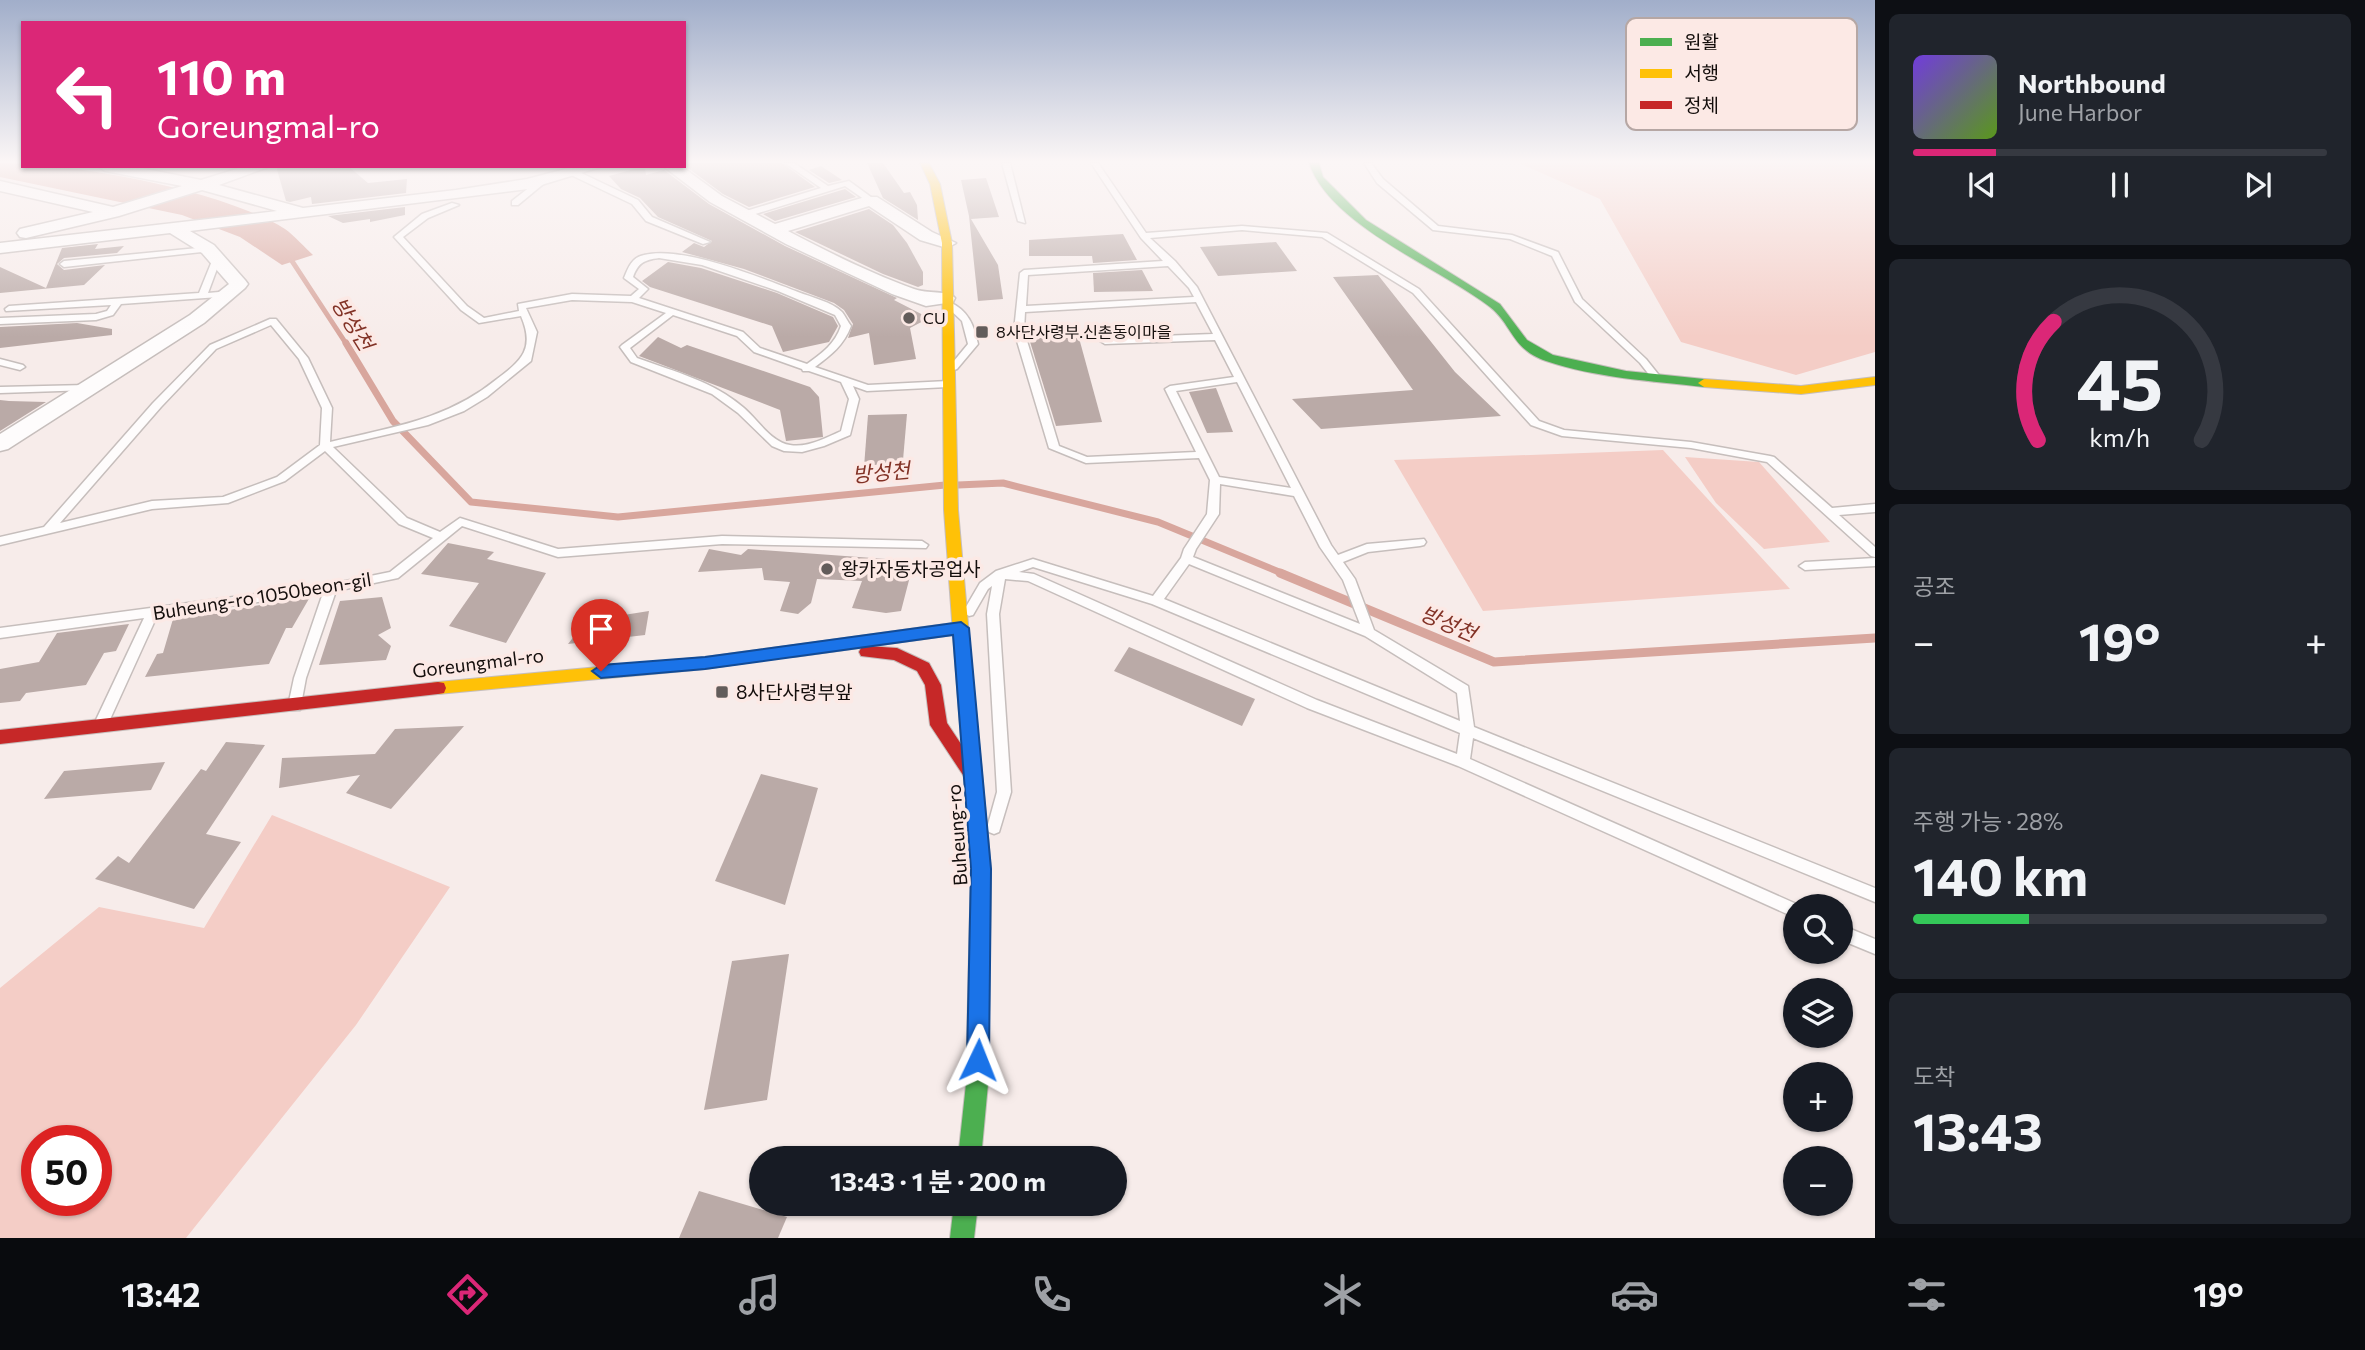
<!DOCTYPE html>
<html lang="ko">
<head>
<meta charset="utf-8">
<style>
  :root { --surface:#171b24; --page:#20242c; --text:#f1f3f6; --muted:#9ea1a6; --line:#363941; --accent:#db2777 }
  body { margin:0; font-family:Commissioner,"Noto Sans KR",sans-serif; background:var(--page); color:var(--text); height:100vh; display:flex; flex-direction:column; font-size:26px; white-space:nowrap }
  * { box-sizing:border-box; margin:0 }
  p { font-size:23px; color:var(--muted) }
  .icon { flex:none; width:38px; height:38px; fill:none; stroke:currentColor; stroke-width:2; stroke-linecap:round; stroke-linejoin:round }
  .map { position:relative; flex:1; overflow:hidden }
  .drawer { display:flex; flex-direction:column; gap:14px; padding:14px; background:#0d0f14; width:490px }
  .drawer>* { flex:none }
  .hud { position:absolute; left:21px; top:21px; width:665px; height:147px; border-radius:0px; box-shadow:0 2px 5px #0004; background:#db2777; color:#fff; overflow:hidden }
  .tools { position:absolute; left:1783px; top:894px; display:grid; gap:14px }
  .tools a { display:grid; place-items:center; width:70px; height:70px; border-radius:50%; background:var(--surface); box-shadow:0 2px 5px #0004; font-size:35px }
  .speed { position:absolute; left:21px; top:1125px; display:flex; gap:14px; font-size:35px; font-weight:700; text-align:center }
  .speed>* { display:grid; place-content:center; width:91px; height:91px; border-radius:50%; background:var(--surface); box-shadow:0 2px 5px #0004; line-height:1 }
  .speed .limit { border:10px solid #d22; background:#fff; color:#111 }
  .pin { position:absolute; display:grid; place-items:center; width:60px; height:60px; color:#fff; margin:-72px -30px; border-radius:50% 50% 50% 0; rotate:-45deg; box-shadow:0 0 7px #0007 }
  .pin .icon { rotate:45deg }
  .me { position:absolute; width:77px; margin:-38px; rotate:2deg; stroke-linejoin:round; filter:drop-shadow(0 0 5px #0008) }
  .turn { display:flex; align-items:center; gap:24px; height:147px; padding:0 21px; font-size:32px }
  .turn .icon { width:91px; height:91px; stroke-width:2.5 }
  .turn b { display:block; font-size:49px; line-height:60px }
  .big { font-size:52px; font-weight:700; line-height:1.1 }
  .drawer .tile { flex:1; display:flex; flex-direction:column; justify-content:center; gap:10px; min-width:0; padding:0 24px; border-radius:10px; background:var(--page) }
  .drawer .dial { align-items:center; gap:0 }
  .dial svg { height:182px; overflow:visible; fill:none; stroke:var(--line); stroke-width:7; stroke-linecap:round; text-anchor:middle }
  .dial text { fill:var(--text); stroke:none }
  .song { display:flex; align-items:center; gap:21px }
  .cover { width:84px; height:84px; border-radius:10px; background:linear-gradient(135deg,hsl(260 70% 55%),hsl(90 70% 35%)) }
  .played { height:7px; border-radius:4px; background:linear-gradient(90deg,var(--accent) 20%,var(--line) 20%) }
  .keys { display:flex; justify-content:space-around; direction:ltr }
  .heat { display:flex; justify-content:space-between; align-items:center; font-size:38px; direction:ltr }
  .charge { height:10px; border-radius:5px; background:linear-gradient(90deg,#34c759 28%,var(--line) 0) }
  .trip { position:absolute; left:749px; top:1146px; width:378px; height:70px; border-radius:35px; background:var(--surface); box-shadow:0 2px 5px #0004; font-weight:700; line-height:70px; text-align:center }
  .tabs { display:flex; height:112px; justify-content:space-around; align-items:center; background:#090b0e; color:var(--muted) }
  .tabs .icon { width:49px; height:49px }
  .tabs .current { color:var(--accent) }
  .tabs b { font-size:32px; color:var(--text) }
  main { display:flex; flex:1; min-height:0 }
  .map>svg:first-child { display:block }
  .green { fill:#f4cdc6; fill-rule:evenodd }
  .water { fill:#d8a69d }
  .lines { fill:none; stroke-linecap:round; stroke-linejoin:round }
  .stream-far2 { stroke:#d8a69d; stroke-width:5 }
  .stream-far1 { stroke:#d8a69d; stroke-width:7 }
  .stream { stroke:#d8a69d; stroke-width:9 }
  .building { fill:#baaaa7 }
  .lane-casing { stroke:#c6bebc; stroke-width:3 }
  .street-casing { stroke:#c6bebc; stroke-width:3 }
  .fast-casing { stroke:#c6bebc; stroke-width:2 }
  .slow-casing { stroke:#c6bebc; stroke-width:2 }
  .jam-casing { stroke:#c6bebc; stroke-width:2 }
  .lane { fill:#fefcfc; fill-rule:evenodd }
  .street { fill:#fefcfc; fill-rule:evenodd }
  .fast { fill:#4caf50; fill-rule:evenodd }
  .slow { fill:#ffc107; fill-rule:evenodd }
  .jam { fill:#c62828; fill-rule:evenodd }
  .route { fill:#1a73e8; stroke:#114b97; stroke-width:2 }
  .poi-dot { fill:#635c5a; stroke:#fce9e5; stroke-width:2.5 }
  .labels { text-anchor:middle; stroke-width:7; stroke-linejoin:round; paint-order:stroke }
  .far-poi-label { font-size:16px; fill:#140e0c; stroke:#fce9e5; text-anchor:start }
  .poi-label { font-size:19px; fill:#140e0c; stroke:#fce9e5; text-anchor:start }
  .street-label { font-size:19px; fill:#140e0c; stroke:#fce9e5 }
  .water-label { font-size:21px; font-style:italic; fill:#823226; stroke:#fce9e5 }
  .key { fill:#fce9e5; stroke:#b6a7a4; stroke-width:2 }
  .key-label { font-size:19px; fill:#140e0c }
</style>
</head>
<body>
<main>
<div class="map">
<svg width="1875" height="1238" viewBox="0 0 1875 1238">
  <rect width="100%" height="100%" fill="#f7ecea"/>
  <g class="green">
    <path d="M1519 163H1875V352L1796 375 1681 342 1600 199Z"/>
    <path d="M1663 450 1790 589 1483 611 1394 460Z"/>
    <path d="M1685 457 1759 462 1830 542 1764 549 1716 503Z"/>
    <path d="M272 815 450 887 356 1025 186 1238H0V988L99 907 204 928ZM37 1141H96V1200H37Z"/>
  </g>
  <path class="water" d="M0 163C72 163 220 189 285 229 295 236 304 247 313 255L282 265 240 237 182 215 0 177Z"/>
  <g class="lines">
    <path class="stream-far2" d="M288 255 347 345"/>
    <g class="stream-far1">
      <path d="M346 343 393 421 471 502 618 517 945 485"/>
      <path d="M958 485 1003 483 1158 522 1284 574"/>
    </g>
    <path class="stream" d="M1280 573 1494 662 1875 638"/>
  </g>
  <g class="building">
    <path d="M689 163H782L815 187 749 207 723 194 684 165Z"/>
    <path d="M867 163H883L904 193 910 192 917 205 918 220 883 198Z"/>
    <path d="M276 166H348L368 183 407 179 406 193 312 204 311 197 290 202 286 201Z"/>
    <path d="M821 166 842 180 829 183 809 170Z"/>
    <path d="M635 169H645L646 175 664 170 709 204 785 246 897 298 894 300 929 318 910 328 916 359 874 365 869 333 848 338 853 324 844 310 834 303 744 269 682 252 694 243 704 247 712 241 658 217 640 198 621 189 609 176Z"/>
    <path d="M986 178 999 217 971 219 998 265 1003 299 978 301 969 216 961 180Z"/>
    <path d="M845 189 856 197 775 221 763 214Z"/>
    <path d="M405 207V215L370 222V219L343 223 328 216Z"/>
    <path d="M869 209 893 225 907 243 923 272V285L918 287 883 274 795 232Z"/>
    <path d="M1123 234 1137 260 1093 263 1092 256H1029V240Z"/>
    <path d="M1276 242 1297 271 1218 276 1200 247Z"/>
    <path d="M98 244 95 249 124 246 117 253 64 258 57 264 64 270 105 265 84 285 0 293V267L46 288 62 248Z"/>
    <path d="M668 262 701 268 777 293 833 317 838 326 829 342 783 352 772 326 650 287 642 281Z"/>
    <path d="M1142 270 1153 291 1094 292 1093 273Z"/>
    <path d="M1378 275 1455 372 1501 416 1321 429 1292 399 1413 390 1333 277Z"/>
    <path d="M77 323 112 329V335L0 348V327Z"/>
    <path d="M1076 327 1102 422 1056 426 1027 332Z"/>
    <path d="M658 337 681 348 687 345 810 387 819 397 823 437 786 441 780 410 639 356Z"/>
    <path d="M1216 388 1233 432 1207 433 1189 392Z"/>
    <path d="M0 400 9 401 46 402 0 431Z"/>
    <path d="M907 414 903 460 864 467 868 415Z"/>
    <path d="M448 543 494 552 487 559 546 573 506 643 449 626 479 583 421 574Z"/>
    <path d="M709 549 741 555 748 549 914 561 901 611 886 613 852 608 862 581 817 579 811 603 798 614 780 611 790 582 764 580 762 568 698 572Z"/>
    <path d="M310 597 292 628H286L269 664 145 677 157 654 163 653 173 619Z"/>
    <path d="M382 597 391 628 378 635 391 646 386 660 319 665 340 601Z"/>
    <path d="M649 611 645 635 568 644 586 621Z"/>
    <path d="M129 624 116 651 104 653 86 685 26 693 20 701 0 703V669L39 662 57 633Z"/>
    <path d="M1129 647 1255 699 1242 726 1114 671Z"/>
    <path d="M464 726 391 809 346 793 360 775 279 788 282 758 375 754 395 729Z"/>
    <path d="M226 742 265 745 206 834 241 842 194 909 95 879 118 856 129 863 201 769 206 771Z"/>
    <path d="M165 762 151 790 44 799 64 771Z"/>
    <path d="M761 774 818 788 785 905 715 881Z"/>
    <path d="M789 954 767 1100 704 1110 732 961Z"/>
    <path d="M699 1191 787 1217 778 1238H679Z"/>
  </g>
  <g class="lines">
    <g class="lane-casing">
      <g id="lane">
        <path d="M785 163H794L828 186 849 181 875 200 868 202 845 186 749 216H743V212L821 188Z"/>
        <path d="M1002 163H1010L1025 223 1018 221Z"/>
        <path d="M1091 163H1098L1146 233 1242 226 1327 233 1419 289 1539 421 1564 430 1691 442 1770 456 1774 457 1832 508 1875 504V512L1839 515 1875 547V557L1871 556 1767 462 1691 448 1562 436 1531 425 1413 293 1322 237 1242 230 1150 238 1175 261 1197 287 1331 545 1338 555 1367 544 1424 539 1426 542 1424 545 1420 546 1368 552 1343 562 1355 579 1374 630 1468 686 1474 727 1875 888V902L1473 738 1470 759 1801 906H1796V918L1458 766 1307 708 1028 581 1005 579 999 614 1011 792 999 832 994 834 989 832 987 828 997 792 987 614 992 586 988 589 973 615 969 616 963 612 980 583 996 571 1033 559 1153 596 1181 558 1184 549 1207 514 1210 480 1199 458 1086 463 1049 448 1014 331 1020 273 1024 270 1163 261 1141 238ZM1168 266 1189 288 1194 297 1026 306 1028 275ZM1196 302 1213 334 1105 338 1100 341 1105 344 1215 340 1234 377 1170 386 1165 389 1196 452 1087 457 1059 446 1024 331 1025 312ZM1237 382 1291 488 1219 477 1176 391ZM1220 484 1294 496 1320 547 1343 580 1360 624 1193 557 1196 549 1219 514ZM1189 564 1365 636 1457 693 1460 721 1164 599ZM1033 567 1152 604 1460 733 1457 754 1317 700 1034 574 1019 572Z"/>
        <path d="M1364 163H1371L1383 179 1438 226 1512 235 1558 252 1582 299 1646 359 1662 379 1660 381H1654L1640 363 1575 302 1552 256 1510 239 1433 230 1377 183Z"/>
        <path d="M571 171H577L638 200 652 217 710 242 703 244 646 221 632 204 571 175Z"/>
        <path d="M540 179 547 181 518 205H512V201Z"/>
        <path d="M452 203 459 205 428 218 403 237 467 306 484 318 519 311 518 304 572 294 631 296 639 289 624 278C628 268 632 257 644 255 682 245 761 278 798 292 811 297 832 302 842 312 845 316 848 322 851 326 844 345 831 355 815 367L868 385 948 381 953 384 948 387 867 391 853 386 859 399 850 435 824 446 802 452 784 451 772 446 738 413 712 394 631 362 620 347 622 345 666 313 632 302 572 300 526 308 537 332 531 361 487 397 464 411 428 425 333 447 407 518 440 532 460 518 558 549 722 536 922 541 928 545 926 548 722 544 558 557 462 526 398 578 336 591 306 678 300 710H290L288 706 294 678 323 593 157 616 107 726 102 727 97 726 95 722 144 618 0 638V628L331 584 390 572 433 538 399 524 325 451 285 481 228 503 152 509 0 545V537L44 527 153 403 210 345 270 319H276L308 358 332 408 330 442C392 427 447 420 497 379 522 360 535 349 521 316L479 323 461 310 394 237 422 214ZM659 258 702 265 778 291 835 315 841 326C835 344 822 353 807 364L760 348 743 332 639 298 648 289 633 277C638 263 644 260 659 258ZM673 315 737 336 754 352 802 369 803 371H809L841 382 849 399 841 431C826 438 807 448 790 445 771 442 758 420 744 408 713 381 675 372 637 358L630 348ZM271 325 299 359 322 408 320 445 277 477 223 497 152 501 60 523 161 407 216 349Z"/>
        <path d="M208 247H211V251L64 267 60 264 64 261Z"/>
        <path d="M214 256 221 258 208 293 230 291 234 294 233 296 121 304 113 315 96 320 0 324V318L96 314 107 311 111 305 6 311 5 309 9 306 199 293Z"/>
        <path d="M949 302C968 310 974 325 978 344L957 369 954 370 949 367 968 344 962 321 945 305Z"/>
        <path d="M0 359 23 365 25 367 20 370 0 365Z"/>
        <path d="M87 385 92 388 90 390 0 393V387Z"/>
        <path d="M1875 558V566L1805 570 1799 566 1805 562Z"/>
        <path d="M1841 925 1875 939V954L1841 940Z"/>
      </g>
    </g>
    <g class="street-casing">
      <g id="street">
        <path d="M97 166H131L201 180 246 166H271L219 185 303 208 456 190 527 179 577 166H604L528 189 190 231 214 245 245 280 248 284 245 288 204 323 8 449 0 451V434L190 315 229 284 202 253 170 233 0 253V243L277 211 202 190 119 216 26 238 20 237 17 233 20 229 93 212 0 191V181L113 207 182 186 105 171Z"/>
        <path d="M663 166H681L722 196 775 224 865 197H877L932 232 956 243 947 248 920 240 869 206 788 231C828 252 872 274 914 289 927 294 948 290 955 298L953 302 926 306 892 294 786 244 710 202Z"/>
      </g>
    </g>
    <g class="fast-casing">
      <g id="fast">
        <path d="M1309 163H1319L1323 177 1366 220 1500 304 1527 340 1553 355 1626 371 1704 379 1710 383 1704 387C1652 381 1596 378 1546 361 1511 349 1513 325 1490 307 1440 268 1330 226 1309 163Z"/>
        <path d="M960 622 968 628 960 634 794 657 788 655 786 651 788 647 794 645Z"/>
        <path d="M962 641 968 643 970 647 991 869 988 1084 981 1158H958L966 1084 971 869 954 647 956 643Z"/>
        <path d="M954 1204H978L974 1238H950Z"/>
      </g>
    </g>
    <g class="slow-casing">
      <g id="slow">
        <path d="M920 163H929L940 184 952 243 958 510 970 647 968 651H956L954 647 944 510 942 243 930 184Z"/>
        <path d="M1875 377V385L1801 394 1704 387 1698 383 1704 379 1801 386Z"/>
        <path d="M794 645 800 647 802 651 800 655 705 669 438 694 432 693 430 688 432 683 438 682 705 657Z"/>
      </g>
    </g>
    <g class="jam-casing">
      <g id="jam">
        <path d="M867 646 897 648 929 663 941 685 947 723 977 768 980 773 977 778 971 780 965 778 930 725 925 685 917 671 894 660 861 656 859 652 861 648Z"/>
        <path d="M438 682 444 683 446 688 444 693 438 694 0 744V730Z"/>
      </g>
    </g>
    <use href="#lane" class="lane"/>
    <use href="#street" class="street"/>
    <use href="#fast" class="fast"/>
    <use href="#slow" class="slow"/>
    <use href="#jam" class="jam"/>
  </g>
  <linearGradient id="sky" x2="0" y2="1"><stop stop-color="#a1aeca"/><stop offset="0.48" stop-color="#fbf6f6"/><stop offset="1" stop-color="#fbf6f6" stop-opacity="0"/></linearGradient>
  <rect width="1875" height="337" fill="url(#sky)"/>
  <path class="route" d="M961 622 969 628 991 869 989 1060 986 1068 978 1071 970 1068 967 1060 971 869 953 635 705 669 601 678 592 671 601 665 705 657Z"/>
  <g class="poi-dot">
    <circle cx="909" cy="318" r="7"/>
    <rect x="975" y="325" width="14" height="14" rx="3.5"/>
    <circle cx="827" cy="569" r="7"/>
    <rect x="715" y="685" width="14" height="14" rx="3.5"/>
  </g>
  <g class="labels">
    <g class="far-poi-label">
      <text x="923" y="324">CU</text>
      <text x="996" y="338">8사단사령부.신촌동이마을</text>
    </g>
    <g class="poi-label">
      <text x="841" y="576">왕카자동차공업사</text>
      <text x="736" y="699">8사단사령부앞</text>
    </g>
    <g class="street-label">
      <text transform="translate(262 596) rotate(-9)" y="7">Buheung-ro 1050beon-gil</text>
      <text transform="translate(478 663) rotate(-7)" y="7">Goreungmal-ro</text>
      <text transform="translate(957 835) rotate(-94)" y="7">Buheung-ro</text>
    </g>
    <g class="water-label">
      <text transform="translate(352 324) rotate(58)" y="7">방성천</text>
      <text transform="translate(881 473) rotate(-5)" y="7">방성천</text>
      <text transform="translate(1448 624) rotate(23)" y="7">방성천</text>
    </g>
  </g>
  <rect x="1626" y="18" width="231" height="112" rx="10" class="key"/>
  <rect x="1640" y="38" width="32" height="8" fill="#4caf50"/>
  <rect x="1640" y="69" width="32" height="9" fill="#ffc107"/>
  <rect x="1640" y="101" width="32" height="8" fill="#c62828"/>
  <g class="key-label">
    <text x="1684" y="49">원활</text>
    <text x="1684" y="80">서행</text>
    <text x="1684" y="112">정체</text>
  </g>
</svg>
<div class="tools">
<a><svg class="icon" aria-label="search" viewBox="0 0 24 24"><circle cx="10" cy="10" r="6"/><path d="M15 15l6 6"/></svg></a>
<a><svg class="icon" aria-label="layers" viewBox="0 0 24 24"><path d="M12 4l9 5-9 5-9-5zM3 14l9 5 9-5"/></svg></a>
<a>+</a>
<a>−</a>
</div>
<div class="speed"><div class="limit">50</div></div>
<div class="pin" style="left:601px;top:671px;background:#d93025"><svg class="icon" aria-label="arrive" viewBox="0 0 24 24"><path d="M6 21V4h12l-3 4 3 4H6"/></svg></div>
<svg class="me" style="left:978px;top:1060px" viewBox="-20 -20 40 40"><path d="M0-17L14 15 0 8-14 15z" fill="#1a73e8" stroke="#fff" stroke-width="4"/></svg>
<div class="trip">13:43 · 1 분 · 200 m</div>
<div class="hud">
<div class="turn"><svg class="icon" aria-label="left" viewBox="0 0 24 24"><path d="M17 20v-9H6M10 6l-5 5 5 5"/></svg><div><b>110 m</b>Goreungmal-ro</div></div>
</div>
</div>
<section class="drawer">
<div class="tile">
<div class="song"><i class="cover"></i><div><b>Northbound</b><p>June Harbor</p></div></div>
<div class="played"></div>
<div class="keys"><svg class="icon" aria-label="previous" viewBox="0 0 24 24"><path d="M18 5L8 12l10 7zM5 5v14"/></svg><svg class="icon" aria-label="pause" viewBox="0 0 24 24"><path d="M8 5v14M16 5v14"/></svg><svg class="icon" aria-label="next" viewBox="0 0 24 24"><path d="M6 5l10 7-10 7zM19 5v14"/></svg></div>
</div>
<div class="tile dial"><svg viewBox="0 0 100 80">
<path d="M14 69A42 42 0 1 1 86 69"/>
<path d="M14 69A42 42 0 0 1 21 17" stroke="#db2777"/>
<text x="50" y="56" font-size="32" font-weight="700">45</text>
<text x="50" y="72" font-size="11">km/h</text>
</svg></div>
<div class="tile"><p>공조</p>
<div class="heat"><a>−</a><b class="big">19°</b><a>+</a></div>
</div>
<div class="tile"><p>주행 가능 · 28%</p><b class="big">140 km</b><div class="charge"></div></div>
<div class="tile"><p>도착</p><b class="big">13:43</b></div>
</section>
</main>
<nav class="tabs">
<b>13:42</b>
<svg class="icon current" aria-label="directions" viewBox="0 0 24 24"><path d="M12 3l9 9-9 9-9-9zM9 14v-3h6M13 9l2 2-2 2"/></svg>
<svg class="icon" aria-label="music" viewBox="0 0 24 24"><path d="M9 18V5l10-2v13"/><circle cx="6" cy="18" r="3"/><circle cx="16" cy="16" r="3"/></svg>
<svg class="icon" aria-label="phone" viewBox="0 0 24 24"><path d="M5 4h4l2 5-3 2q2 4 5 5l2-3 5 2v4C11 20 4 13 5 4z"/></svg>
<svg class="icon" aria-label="climate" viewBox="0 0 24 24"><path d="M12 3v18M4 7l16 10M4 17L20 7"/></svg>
<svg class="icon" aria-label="car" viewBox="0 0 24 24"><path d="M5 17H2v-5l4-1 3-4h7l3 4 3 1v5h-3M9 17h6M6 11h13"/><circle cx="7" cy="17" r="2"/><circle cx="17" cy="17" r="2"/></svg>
<svg class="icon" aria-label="filters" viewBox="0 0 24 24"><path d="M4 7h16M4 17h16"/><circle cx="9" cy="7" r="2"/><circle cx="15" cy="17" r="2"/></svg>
<b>19°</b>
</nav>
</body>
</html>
